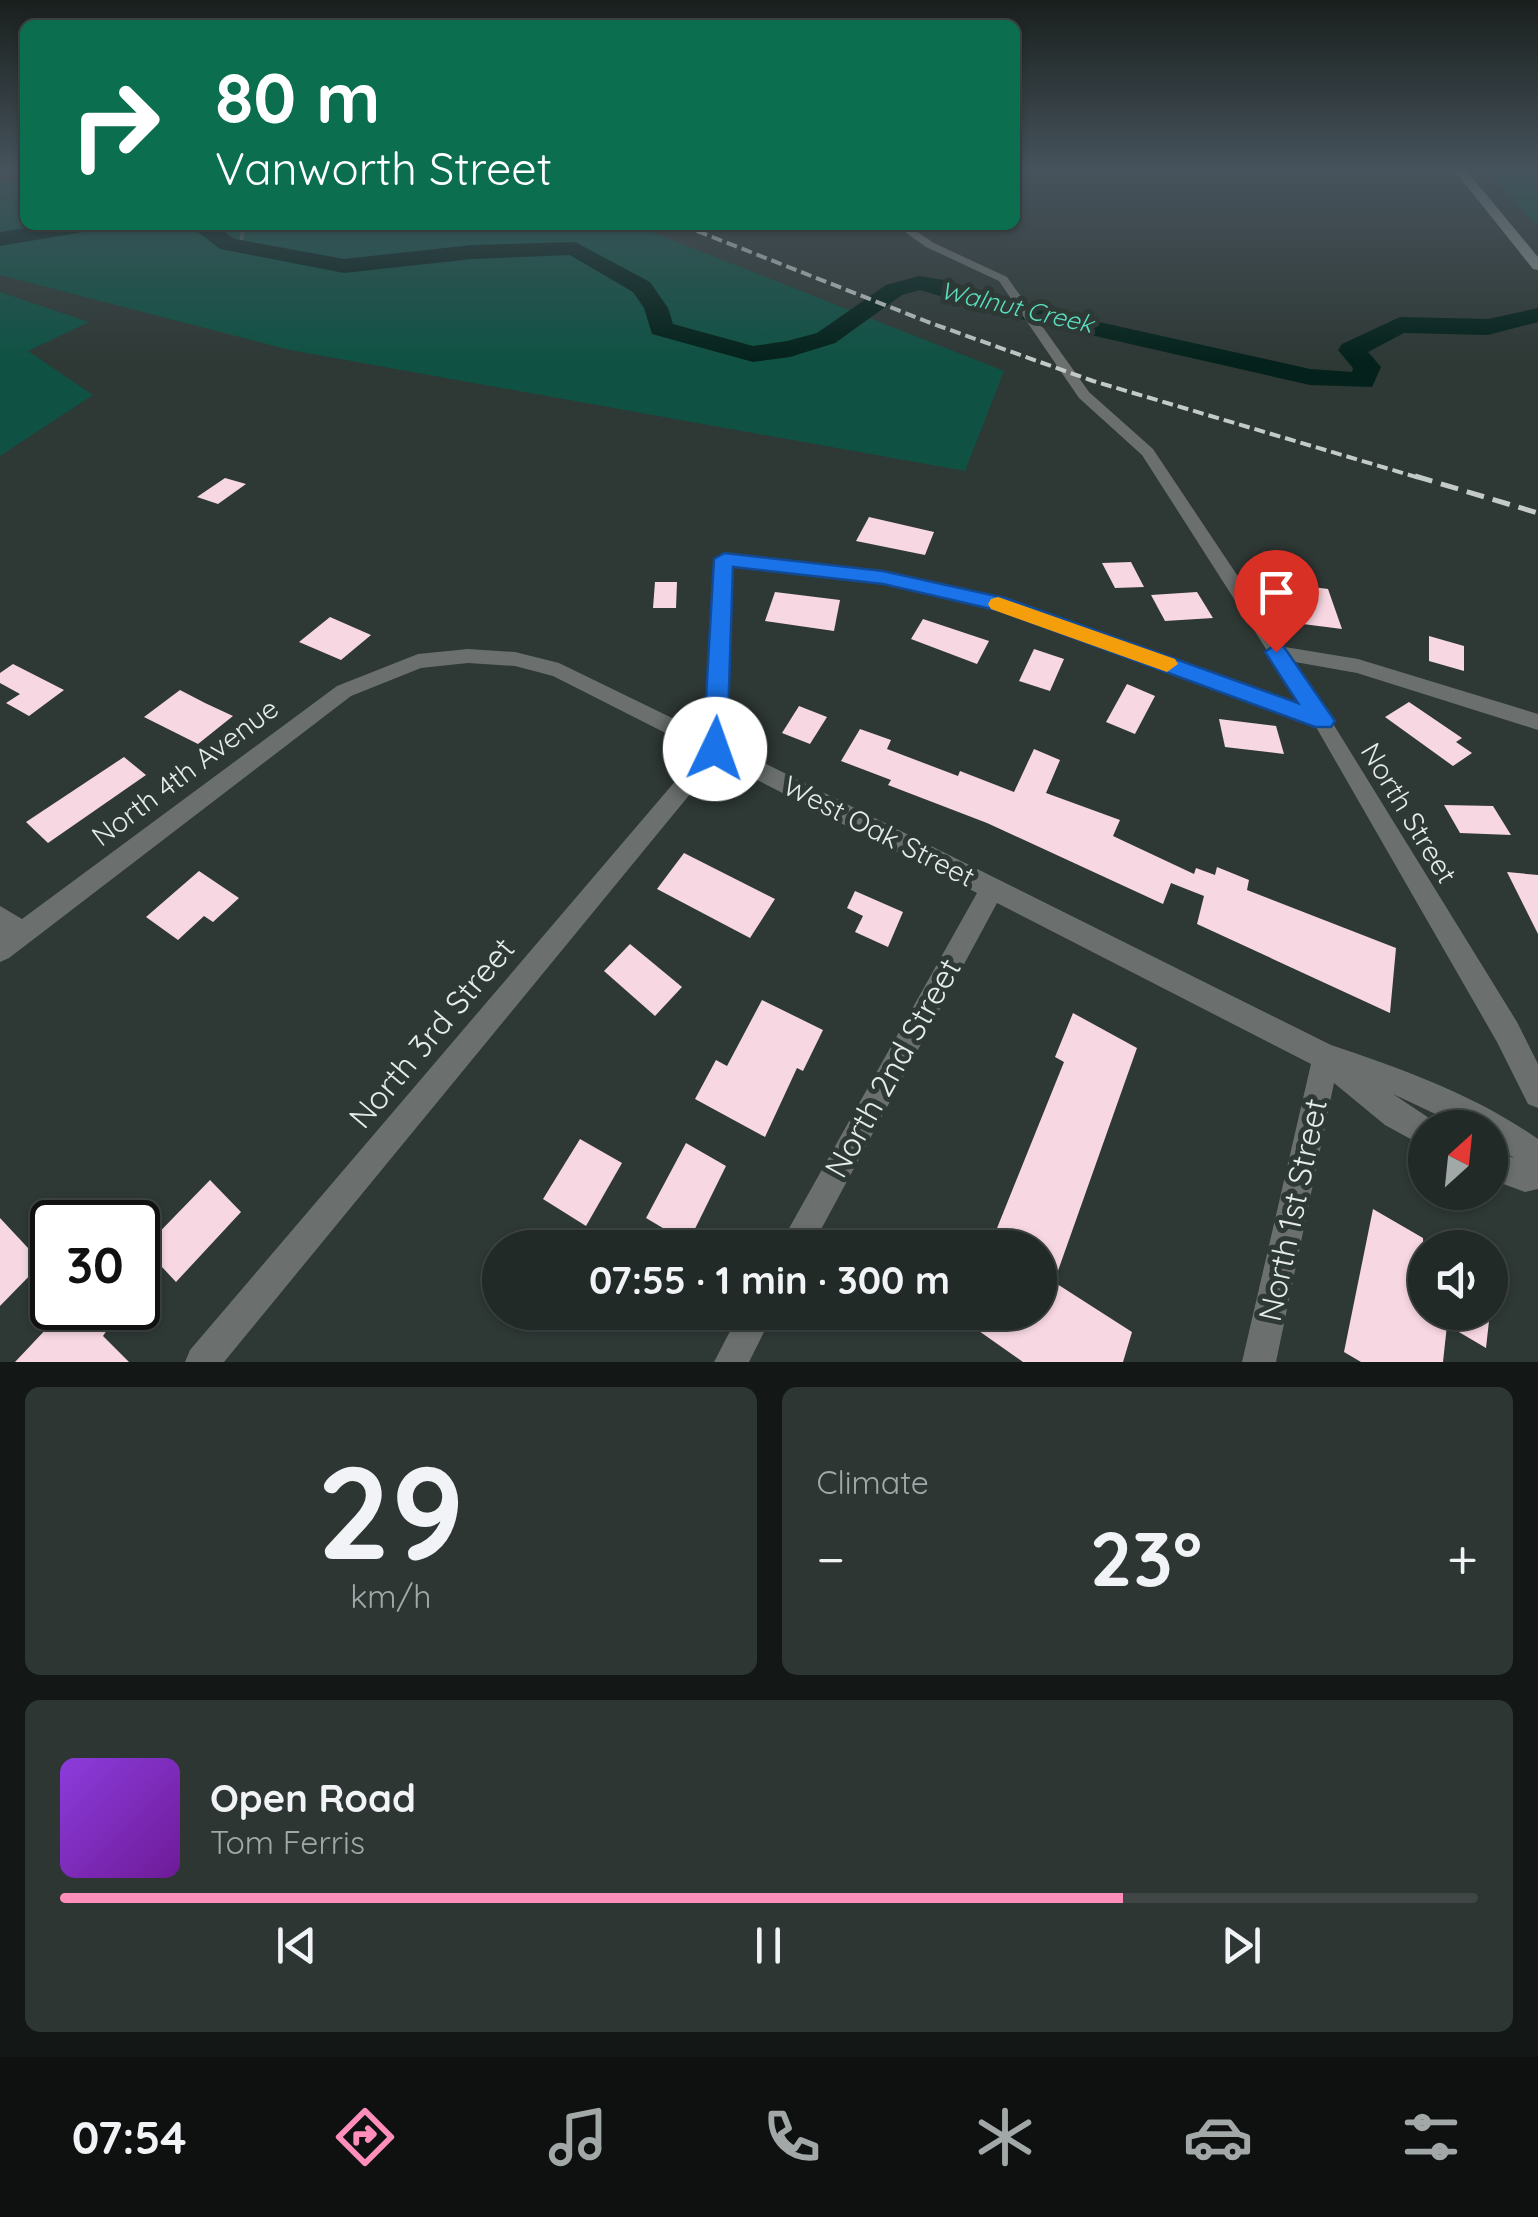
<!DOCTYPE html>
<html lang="en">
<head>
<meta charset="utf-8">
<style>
  :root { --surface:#222a28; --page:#2e3634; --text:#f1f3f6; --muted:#a2a7a8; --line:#3f4645; --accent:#ff8eba }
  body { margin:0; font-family:Quicksand,sans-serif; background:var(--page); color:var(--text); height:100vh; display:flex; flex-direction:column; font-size:38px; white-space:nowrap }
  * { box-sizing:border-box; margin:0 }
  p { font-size:32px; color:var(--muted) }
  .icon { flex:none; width:55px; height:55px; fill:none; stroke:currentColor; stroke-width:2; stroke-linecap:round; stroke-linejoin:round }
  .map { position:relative; height:1362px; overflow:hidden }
  .panel { display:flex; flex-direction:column; gap:25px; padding:25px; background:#131716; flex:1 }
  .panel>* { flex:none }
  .banner { position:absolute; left:20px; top:20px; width:1000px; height:210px; border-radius:15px; box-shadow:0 2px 8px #0004,0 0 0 2px var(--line); background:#0b6e4f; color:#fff; overflow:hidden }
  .needle { width:65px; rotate:27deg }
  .controls { position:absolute; left:1408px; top:1110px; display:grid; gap:20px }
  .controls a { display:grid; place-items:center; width:100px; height:100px; border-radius:50%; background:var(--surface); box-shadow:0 2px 8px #0004,0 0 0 2px var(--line); font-size:50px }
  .speed { position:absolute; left:30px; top:1200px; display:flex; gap:20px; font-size:50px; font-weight:700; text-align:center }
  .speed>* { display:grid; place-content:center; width:130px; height:130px; border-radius:50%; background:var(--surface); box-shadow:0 2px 8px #0004,0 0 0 2px var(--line); line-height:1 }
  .speed .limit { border:5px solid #111; border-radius:15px; background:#fff; color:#111 }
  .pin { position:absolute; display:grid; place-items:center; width:85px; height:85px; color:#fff; margin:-102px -42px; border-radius:50% 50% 50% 0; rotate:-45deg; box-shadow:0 0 10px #0007 }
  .pin .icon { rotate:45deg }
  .me { position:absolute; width:110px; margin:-55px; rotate:3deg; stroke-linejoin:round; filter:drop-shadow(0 0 8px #0008) }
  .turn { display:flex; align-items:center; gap:35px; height:210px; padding:0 30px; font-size:45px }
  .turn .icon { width:130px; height:130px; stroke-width:2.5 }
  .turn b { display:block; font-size:70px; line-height:85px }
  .big { font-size:75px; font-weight:700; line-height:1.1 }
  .panel .widget { flex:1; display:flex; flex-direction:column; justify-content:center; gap:15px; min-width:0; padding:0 35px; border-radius:15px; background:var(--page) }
  .panel .dial { align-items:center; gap:0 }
  .dial b { font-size:130px; line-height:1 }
  .song { display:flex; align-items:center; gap:30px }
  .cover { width:120px; height:120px; border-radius:15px; background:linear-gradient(135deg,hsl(270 70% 55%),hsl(280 70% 35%)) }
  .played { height:10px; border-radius:5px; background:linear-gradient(90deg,var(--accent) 75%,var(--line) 75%) }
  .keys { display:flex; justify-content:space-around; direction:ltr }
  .heat { display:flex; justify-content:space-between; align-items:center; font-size:55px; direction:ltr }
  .panel .tiles { flex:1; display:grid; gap:25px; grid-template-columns:1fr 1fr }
  .widget:last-child { grid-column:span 2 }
  .trip { position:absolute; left:482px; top:1230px; width:575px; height:100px; border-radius:50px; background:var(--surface); box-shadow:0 2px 8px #0004,0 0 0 2px var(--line); font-weight:700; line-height:100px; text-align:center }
  .tab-bar { display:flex; height:160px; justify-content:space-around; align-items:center; background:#0e1110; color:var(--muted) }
  .tab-bar .icon { width:70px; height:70px }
  .tab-bar .current { color:var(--accent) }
  .tab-bar b { font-size:45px; color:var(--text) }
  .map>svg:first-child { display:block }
  .green { fill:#0f5244 }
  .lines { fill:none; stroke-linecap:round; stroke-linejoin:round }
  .stream { stroke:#485e59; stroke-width:4 }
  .river { fill:#04221b; fill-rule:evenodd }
  .building { fill:#f7d7e2 }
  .street { fill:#6b706e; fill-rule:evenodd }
  .secondary { fill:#88908d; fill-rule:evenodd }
  .rail-far1 { stroke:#c3cac8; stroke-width:4; stroke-dasharray:11 5; stroke-linecap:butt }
  .rail { stroke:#c3cac8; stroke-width:5; stroke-dasharray:18 9; stroke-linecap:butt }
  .route { fill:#1a73e8; stroke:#114b97; stroke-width:2.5 }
  .slow { fill:#f59e0b }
  .labels { text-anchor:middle; stroke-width:10; stroke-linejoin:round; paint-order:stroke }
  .far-water-label { font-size:25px; font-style:italic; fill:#59dfc0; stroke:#2e3835 }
  .street-label { font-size:28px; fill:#e5ebe9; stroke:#2e3835 }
  .near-street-label { font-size:32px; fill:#e5ebe9; stroke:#2e3835 }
</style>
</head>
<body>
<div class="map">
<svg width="1538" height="1362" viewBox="0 0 1538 1362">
  <rect width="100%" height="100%" fill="#2e3835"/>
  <g class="green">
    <path d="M1487 170H1538V227L1490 173Z"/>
    <path d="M0 182 25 183V225H634L1004 371 965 471 290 350 0 275Z"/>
    <path d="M0 292 89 322 28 351 93 395 0 456Z"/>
  </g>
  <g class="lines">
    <path class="stream" d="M241 247 243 225"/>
    <g class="river">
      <path d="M48 225H100L89 231 0 246V232Z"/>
      <path d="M189 225H214L235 239 344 259 472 245 575 242 650 282 668 308 673 324 753 346 787 341 817 333 886 285 919 276 944 280 1014 303 1310 369 1352 372 1353 368 1338 350 1342 344 1400 317 1488 319 1538 308V322L1488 335 1404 333 1368 352 1381 367 1372 387 1310 385 1007 316 920 290 902 295 835 343 790 357 753 362 652 334 644 308 633 292 570 255 472 259 344 273 220 249Z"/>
    </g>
  </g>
  <g class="building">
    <path d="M225 478 246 484 218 504 197 497Z"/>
    <path d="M869 517 934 532 925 555 856 541Z"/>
    <path d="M1131 562 1144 587 1115 588 1102 563Z"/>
    <path d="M655 582H677L676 608H653Z"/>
    <path d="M1305 586 1328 589 1342 629 1295 623 1289 600 1311 603Z"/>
    <path d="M775 592 840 600 834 631 765 621Z"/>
    <path d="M1197 592 1213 618 1165 621 1151 595Z"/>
    <path d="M330 617 371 635 341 660 299 642Z"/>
    <path d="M923 619 989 641 977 664 911 639Z"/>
    <path d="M1429 636 1464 646V671L1429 661Z"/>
    <path d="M1034 649 1064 659 1050 691 1019 681Z"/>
    <path d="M13 664 64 690 29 716 6 703 20 694 0 683V673Z"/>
    <path d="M1127 684 1155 696 1135 734 1106 722Z"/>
    <path d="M180 690 205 703 233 716 198 744 144 717Z"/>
    <path d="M1409 702 1462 738 1456 742 1472 753 1453 766 1385 717Z"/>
    <path d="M799 706 827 717 810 744 782 733Z"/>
    <path d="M1219 719 1276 726 1284 754 1225 747Z"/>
    <path d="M860 729 891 740 887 749 958 776 960 771 1014 792 1034 749 1060 760 1046 793 1120 820 1113 836 1194 874 1196 868 1215 875 1217 867 1249 880 1247 890 1396 948 1390 1013 1197 924 1204 896 1171 883 1163 904 987 823 888 785 891 780 841 761Z"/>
    <path d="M124 757 146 775 48 843 26 822Z"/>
    <path d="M1444 805 1493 806 1511 835 1460 833Z"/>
    <path d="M684 853 775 899 750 938 657 889Z"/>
    <path d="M199 871 239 898 213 922 204 916 178 940 146 917Z"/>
    <path d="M1507 872 1538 875V934Z"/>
    <path d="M855 891 903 912 888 947 855 932 863 916 847 908Z"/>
    <path d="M630 944 682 987 655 1016 604 971Z"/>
    <path d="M762 1000 823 1030 803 1071 797 1068 765 1137 695 1099 716 1060 727 1066Z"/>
    <path d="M1073 1013 1137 1048 1054 1282 1132 1332 1123 1362H1023L952 1312H1040V1248H989L1064 1062 1055 1057Z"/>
    <path d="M580 1139 622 1163 586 1226 543 1199Z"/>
    <path d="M686 1143 726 1166 688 1243 646 1218Z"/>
    <path d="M210 1180 241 1212 176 1282 162 1267 138 1294V1254Z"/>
    <path d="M1373 1209 1423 1238 1425 1312H1490L1486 1348 1447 1325 1443 1362H1361L1344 1352Z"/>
    <path d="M0 1218 42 1263 0 1306Z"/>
    <path d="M66 1308H99L113 1321 103 1336 129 1362H15Z"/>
  </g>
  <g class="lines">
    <g class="street">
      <path d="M895 225H907L934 243 1007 277 1089 392 1153 449 1285 647 1358 659 1538 714V730L1357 673 1295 662 1517 1022 1538 1064V1108L1528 1104 1497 1042 1316 727 1000 611 883 583 733 566 726 744 1331 1045C1403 1069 1475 1095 1538 1139V1189L1525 1192 1490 1179V1149L1514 1158 1490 1142V1128H1465L1393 1094 1435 1122 1438 1128H1425V1147L1385 1125 1334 1083 1276 1362H1242L1311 1064 997 903 811 1248H778L977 893 718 760 224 1362H185L190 1350 701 751 553 676 515 666 468 663 421 668 351 696 9 958 0 962V906L22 919 337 686 418 654 468 649 515 652 559 663 705 734 715 559 724 553 883 571 1005 600 1302 705 1142 455 1079 398 999 281 926 247Z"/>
      <path d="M740 1312H774L749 1362H714Z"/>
    </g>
    <path class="secondary" d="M1454 170H1466L1538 257V270L1533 269Z"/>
    <path class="rail-far1" d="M682 225 928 322 1093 381 1423 479"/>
    <path class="rail" d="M1415 476 1538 513"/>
  </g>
  <linearGradient id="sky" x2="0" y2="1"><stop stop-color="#191f1d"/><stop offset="0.47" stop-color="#46535c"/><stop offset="1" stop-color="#46535c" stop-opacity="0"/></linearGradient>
  <rect width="1538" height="361" fill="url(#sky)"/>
  <path class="route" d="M724 553 883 571 1005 598 1298 703 1265 652 1276 644 1284 647 1335 721 1331 727H1315L1000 611 883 584 733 567 727 749 724 755H707L703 749 714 559Z"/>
  <path class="slow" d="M998 597 1175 659 1178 664 1167 672 991 609 988 604 991 599Z"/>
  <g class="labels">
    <g class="far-water-label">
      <text transform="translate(1017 307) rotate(13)" y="9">Walnut Creek</text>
    </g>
    <g class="street-label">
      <text transform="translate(185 772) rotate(-37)" y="10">North 4th Avenue</text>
      <text transform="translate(1409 813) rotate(59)" y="10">North Street</text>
      <text transform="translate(879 831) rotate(27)" y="10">West Oak Street</text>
    </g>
    <g class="near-street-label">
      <text transform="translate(432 1033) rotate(-50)" y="11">North 3rd Street</text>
      <text transform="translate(893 1068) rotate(-61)" y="11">North 2nd Street</text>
      <text transform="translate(1293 1210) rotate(-78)" y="11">North 1st Street</text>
    </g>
  </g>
</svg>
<div class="controls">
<a><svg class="needle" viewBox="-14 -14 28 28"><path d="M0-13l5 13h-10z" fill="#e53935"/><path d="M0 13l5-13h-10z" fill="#a2a7a8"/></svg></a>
<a><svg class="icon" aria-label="sound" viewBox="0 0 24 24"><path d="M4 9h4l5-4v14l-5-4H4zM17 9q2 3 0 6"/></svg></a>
</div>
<div class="speed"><div class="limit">30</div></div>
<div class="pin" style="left:1276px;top:652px;background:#d93025"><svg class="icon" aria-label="arrive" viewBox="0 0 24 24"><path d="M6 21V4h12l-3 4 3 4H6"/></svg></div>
<svg class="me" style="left:715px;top:749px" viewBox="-20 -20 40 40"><circle r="19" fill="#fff"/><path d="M0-13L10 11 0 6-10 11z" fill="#1a73e8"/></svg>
<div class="trip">07:55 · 1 min · 300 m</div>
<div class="banner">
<div class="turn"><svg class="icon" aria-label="right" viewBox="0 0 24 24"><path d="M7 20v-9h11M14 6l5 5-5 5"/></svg><div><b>80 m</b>Vanworth Street</div></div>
</div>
</div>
<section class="panel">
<div class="tiles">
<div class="widget dial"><b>29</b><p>km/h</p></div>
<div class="widget"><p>Climate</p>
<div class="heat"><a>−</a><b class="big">23°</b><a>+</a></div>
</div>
<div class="widget">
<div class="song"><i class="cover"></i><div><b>Open Road</b><p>Tom Ferris</p></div></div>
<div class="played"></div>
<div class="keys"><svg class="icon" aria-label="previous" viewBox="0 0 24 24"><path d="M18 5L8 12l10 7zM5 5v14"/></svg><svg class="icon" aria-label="pause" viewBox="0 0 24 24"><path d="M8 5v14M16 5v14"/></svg><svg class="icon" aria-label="next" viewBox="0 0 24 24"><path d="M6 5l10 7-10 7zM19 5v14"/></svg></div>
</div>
</div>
</section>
<nav class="tab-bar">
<b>07:54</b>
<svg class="icon current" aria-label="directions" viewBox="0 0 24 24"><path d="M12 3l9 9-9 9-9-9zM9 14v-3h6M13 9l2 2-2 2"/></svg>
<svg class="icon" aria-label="music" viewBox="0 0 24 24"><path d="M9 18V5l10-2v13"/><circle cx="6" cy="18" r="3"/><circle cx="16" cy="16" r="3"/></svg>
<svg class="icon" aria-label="phone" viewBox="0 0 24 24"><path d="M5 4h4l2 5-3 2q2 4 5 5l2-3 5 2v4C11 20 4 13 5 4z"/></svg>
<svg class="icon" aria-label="climate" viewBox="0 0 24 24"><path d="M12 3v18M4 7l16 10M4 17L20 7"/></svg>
<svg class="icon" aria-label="car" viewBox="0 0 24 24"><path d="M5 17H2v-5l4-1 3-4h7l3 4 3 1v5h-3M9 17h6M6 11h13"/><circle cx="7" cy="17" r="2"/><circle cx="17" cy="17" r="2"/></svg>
<svg class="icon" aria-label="filters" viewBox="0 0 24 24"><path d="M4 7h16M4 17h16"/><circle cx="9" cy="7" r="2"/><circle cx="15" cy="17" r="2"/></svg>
</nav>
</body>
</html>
